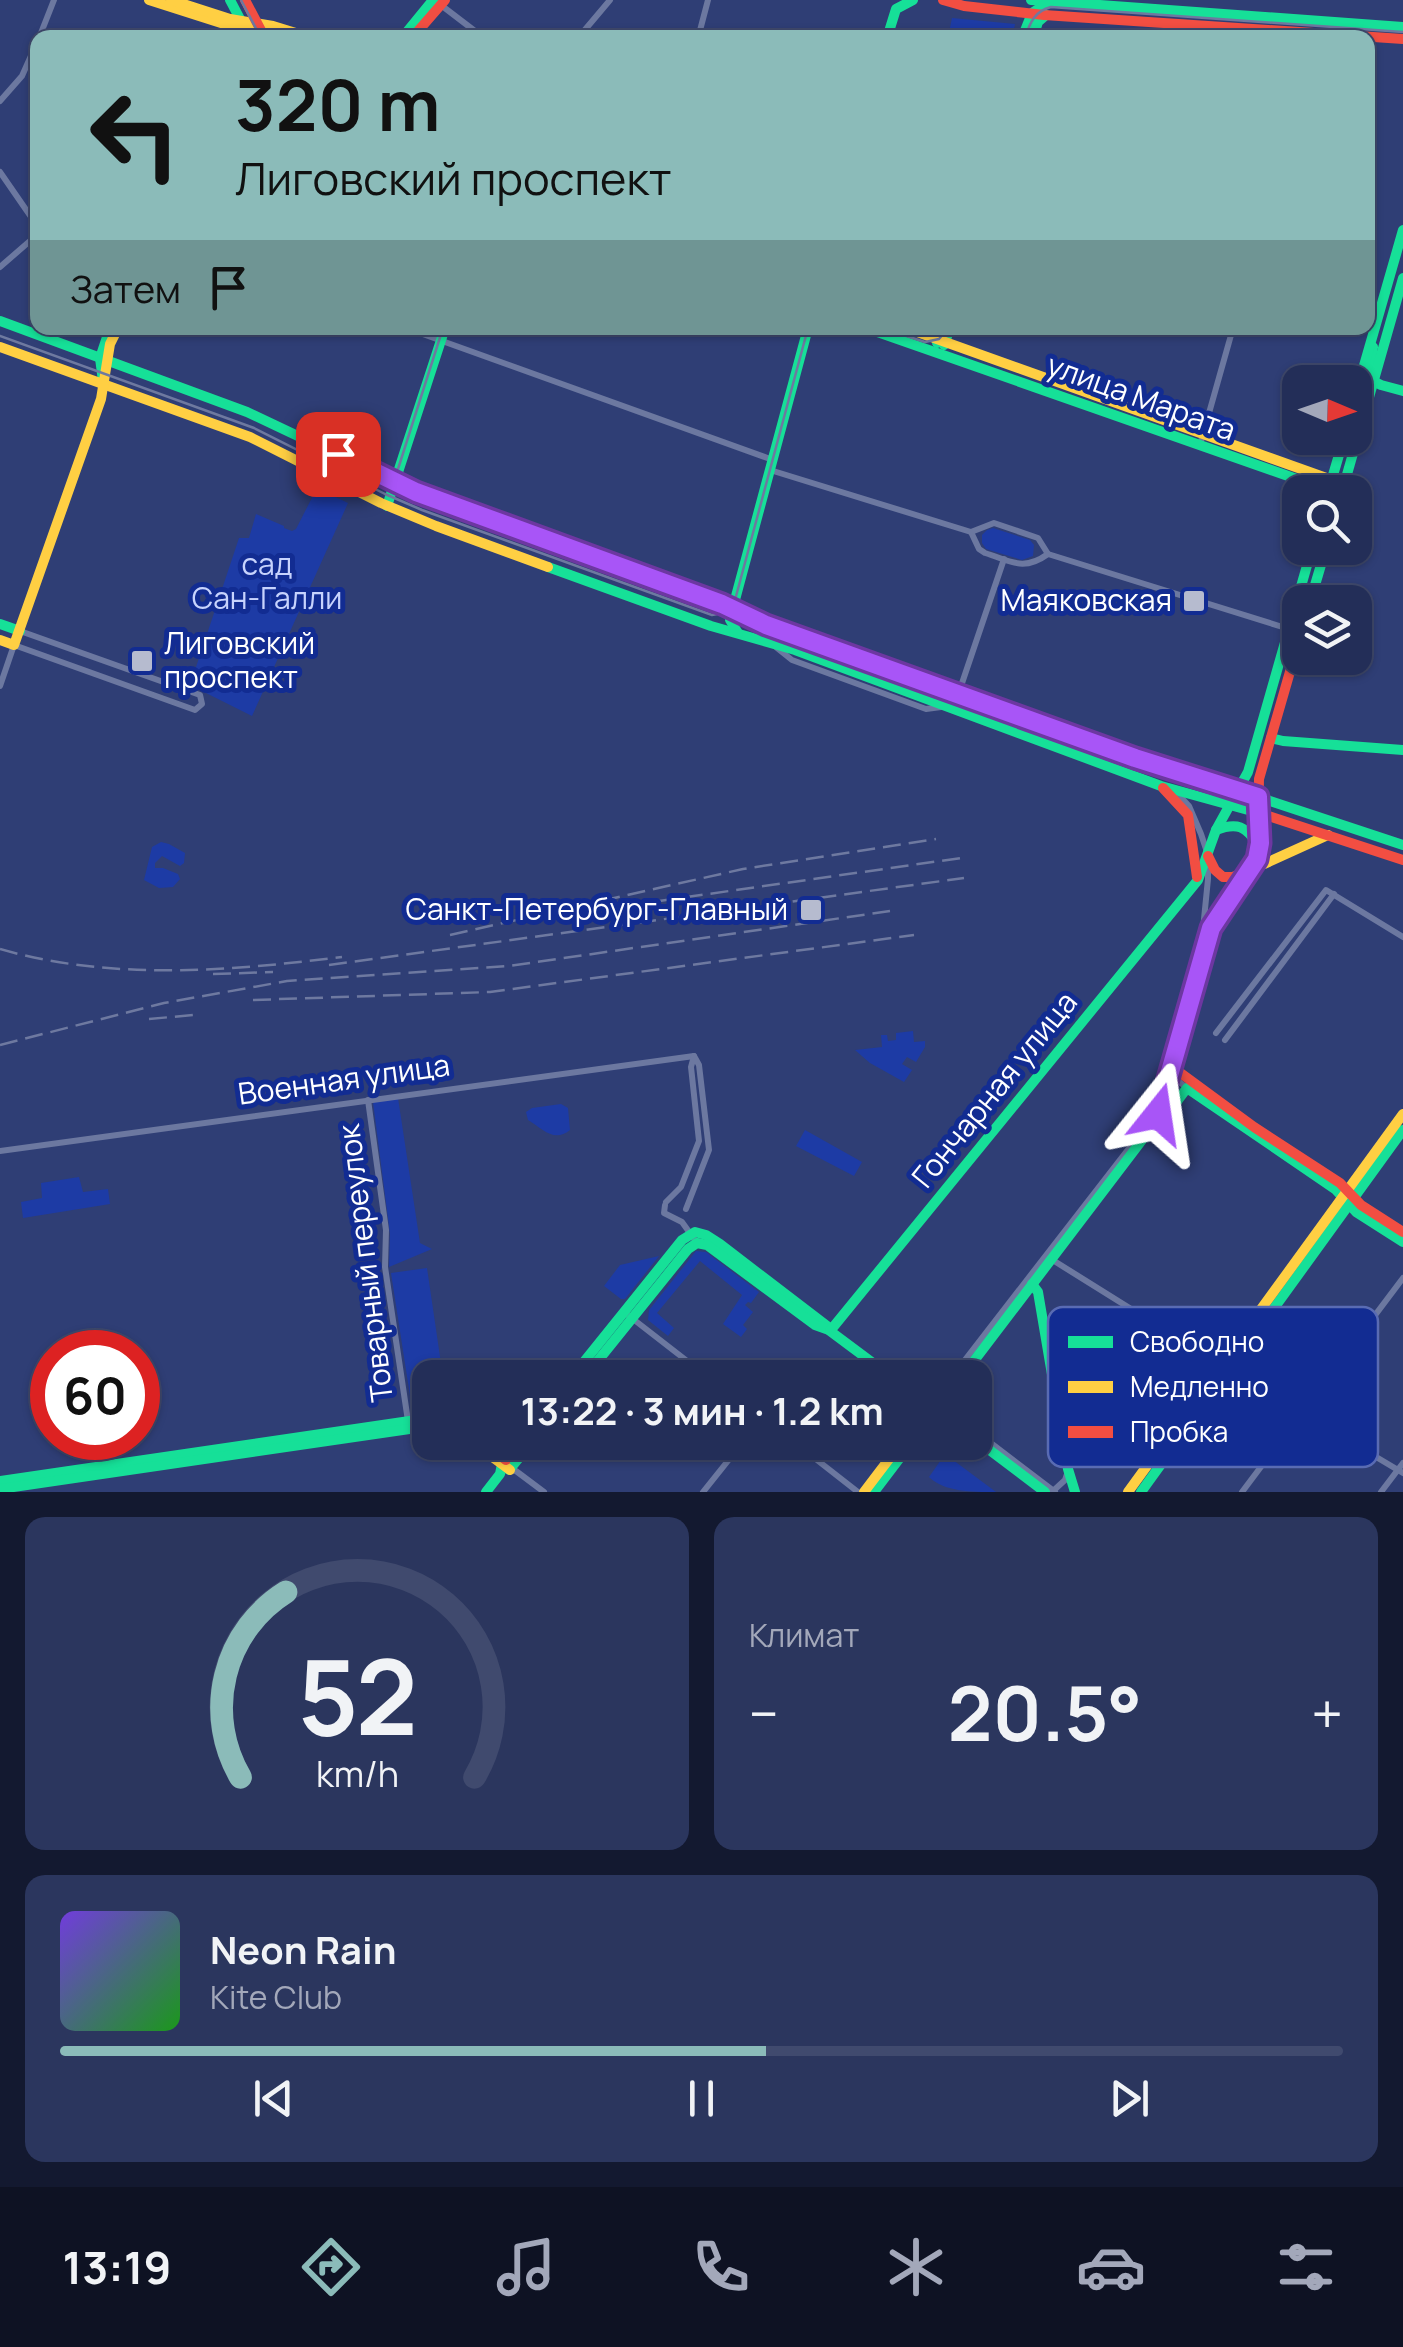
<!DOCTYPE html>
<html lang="ru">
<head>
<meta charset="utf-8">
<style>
  :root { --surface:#232e58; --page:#2b365e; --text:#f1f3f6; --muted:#a3a8ba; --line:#404a6e; --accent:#8bbbb9 }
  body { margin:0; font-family:Manrope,sans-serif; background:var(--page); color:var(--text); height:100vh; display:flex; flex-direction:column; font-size:38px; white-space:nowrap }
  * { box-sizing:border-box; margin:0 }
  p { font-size:32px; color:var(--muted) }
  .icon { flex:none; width:55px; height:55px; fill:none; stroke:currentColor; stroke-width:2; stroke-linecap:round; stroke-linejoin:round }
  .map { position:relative; height:1492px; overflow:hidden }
  .side { display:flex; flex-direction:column; gap:25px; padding:25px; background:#131930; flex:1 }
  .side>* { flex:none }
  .hud { position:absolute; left:30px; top:30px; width:1345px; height:305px; border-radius:20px; box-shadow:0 2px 8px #0004,0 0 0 2px var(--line); background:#8bbbb9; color:#111; overflow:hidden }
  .needle { width:65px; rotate:92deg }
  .fabs { position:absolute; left:1282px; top:365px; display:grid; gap:20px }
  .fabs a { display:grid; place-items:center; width:90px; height:90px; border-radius:20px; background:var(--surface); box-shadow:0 2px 8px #0004,0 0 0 2px var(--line); font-size:50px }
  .speed { position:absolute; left:30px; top:1330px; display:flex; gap:20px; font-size:50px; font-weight:700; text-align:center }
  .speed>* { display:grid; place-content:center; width:130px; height:130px; border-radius:50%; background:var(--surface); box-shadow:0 2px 8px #0004,0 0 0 2px var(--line); line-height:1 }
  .speed .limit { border:15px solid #d22; background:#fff; color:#111 }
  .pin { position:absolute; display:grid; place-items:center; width:85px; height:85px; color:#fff; margin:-42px; border-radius:20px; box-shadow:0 5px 15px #0006 }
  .me { position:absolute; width:110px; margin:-55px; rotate:15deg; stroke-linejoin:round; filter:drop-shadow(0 0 8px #0008) }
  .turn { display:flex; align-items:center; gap:35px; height:210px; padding:0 40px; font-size:45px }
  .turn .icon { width:130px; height:130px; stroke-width:2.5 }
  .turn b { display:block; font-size:70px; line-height:85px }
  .then { display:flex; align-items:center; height:95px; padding:0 40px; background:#0003; gap:20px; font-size:38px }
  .big { font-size:75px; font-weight:700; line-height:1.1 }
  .side .card { flex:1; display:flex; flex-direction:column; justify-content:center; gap:15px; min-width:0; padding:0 35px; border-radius:20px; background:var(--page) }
  .side .dial { align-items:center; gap:0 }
  .dial svg { height:260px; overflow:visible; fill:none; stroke:var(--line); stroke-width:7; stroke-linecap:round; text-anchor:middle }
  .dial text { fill:var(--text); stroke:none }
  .song { display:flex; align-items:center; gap:30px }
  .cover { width:120px; height:120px; border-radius:15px; background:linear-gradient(135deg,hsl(260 70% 55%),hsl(120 70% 35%)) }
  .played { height:10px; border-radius:5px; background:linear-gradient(90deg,var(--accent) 55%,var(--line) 55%) }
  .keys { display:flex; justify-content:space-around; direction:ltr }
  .heat { display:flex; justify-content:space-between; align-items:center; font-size:55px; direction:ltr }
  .side .tiles { flex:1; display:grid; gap:25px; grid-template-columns:1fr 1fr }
  .card:last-child { grid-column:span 2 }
  .trip { position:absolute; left:412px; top:1360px; width:580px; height:100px; border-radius:20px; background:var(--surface); box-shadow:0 2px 8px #0004,0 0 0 2px var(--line); font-weight:700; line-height:100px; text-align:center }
  .tab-bar { display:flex; height:160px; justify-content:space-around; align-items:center; background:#0e1223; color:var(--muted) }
  .tab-bar .icon { width:70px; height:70px }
  .tab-bar .selected { color:var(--accent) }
  .tab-bar b { font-size:45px; color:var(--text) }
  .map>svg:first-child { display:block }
  .green { fill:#1d3ba5 }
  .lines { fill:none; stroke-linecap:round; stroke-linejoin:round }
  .street { stroke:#6c78a0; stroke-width:6 }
  .fast { stroke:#16e098; stroke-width:10 }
  .slow { stroke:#ffcf43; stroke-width:10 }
  .jam { stroke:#f24e42; stroke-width:10 }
  .tram { stroke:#6e79a0; stroke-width:2.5 }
  .rail { stroke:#6e79a0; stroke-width:2.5; stroke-dasharray:18 8; stroke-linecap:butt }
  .route-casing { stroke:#6d37a1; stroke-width:25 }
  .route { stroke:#a855f7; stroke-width:18 }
  .poi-dot { fill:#b6bbcf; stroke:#122c92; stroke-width:4 }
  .labels { text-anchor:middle; stroke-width:10; stroke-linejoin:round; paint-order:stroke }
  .street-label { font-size:30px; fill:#fff; stroke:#122c92 }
  .park-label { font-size:30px; fill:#c7d3fd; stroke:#122c92 }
  .poi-label { font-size:30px; fill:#fff; stroke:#122c92; text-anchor:end }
  .key { fill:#122c92; stroke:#596bb3; stroke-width:2.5 }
  .key-label { font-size:28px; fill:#fff }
</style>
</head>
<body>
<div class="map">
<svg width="1403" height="1492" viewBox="0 0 1403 1492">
  <rect width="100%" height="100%" fill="#2f3e75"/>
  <g class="green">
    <path d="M952 18 1015 24 1014 29 1018 28 1016 37H948Z"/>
    <path d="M317 488 348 503 252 716 190 685 239 538H249L256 514 284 526V528L292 531 296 529Z"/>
    <path d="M993 528 1030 540 1034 545 1033 556 1022 560 986 549 982 543V535L987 530Z"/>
    <path d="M161 842 169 844 185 853 184 863 180 866 162 856 155 863V868H163L178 874 180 879 173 887 159 888 144 880 152 847Z"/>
    <path d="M913 1031 914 1042 925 1041V1047L916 1062 907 1057 902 1064 912 1070 904 1082 870 1063 855 1050 882 1047 881 1035H887L888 1041 896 1040V1033Z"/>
    <path d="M398 1098 420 1243 432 1249 389 1267 390 1234 373 1102Z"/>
    <path d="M561 1104 568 1108 570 1130C554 1143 543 1129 528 1120L526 1112 532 1108Z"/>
    <path d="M805 1130 862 1162 854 1176 796 1146Z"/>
    <path d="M79 1177 83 1192 108 1189 110 1204 23 1218 21 1202 42 1198 41 1183Z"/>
    <path d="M696 1251 706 1252 759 1292 751 1303 748 1302 745 1305 753 1312 743 1325 747 1329 741 1337 723 1324 742 1295 700 1261 657 1313 674 1328 668 1336 648 1320 649 1310Z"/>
    <path d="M659 1256 625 1299H621L604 1286 620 1265Z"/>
    <path d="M427 1268 443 1377 430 1378V1400L411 1402 391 1273Z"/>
    <path d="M947 1456 949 1457 996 1492C971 1492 945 1492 929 1477L943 1457Z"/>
  </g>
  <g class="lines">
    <g class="street">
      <path d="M437 2 484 38"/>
      <path d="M39 38 54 0"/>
      <path d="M578 38 610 0"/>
      <path d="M698 38 708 0"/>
      <path d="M0 101 22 76 38 40"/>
      <path d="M0 172 38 227"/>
      <path d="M0 267 38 234"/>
      <path d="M406 328 773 460"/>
      <path d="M807 333 847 328"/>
      <path d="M1200 445 1233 328"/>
      <path d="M770 470 971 532 994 523 1038 538 1048 554 1289 629"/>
      <path d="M971 532 979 549 985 553C1011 561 1023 572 1048 554"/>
      <path d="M777 648 792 660 926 709 941 707"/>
      <path d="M0 686 14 645 195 710 202 704 200 695 20 631"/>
      <path d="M958 695 1004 559"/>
      <path d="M1216 1033 1326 890 1403 937"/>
      <path d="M1225 1040 1334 894"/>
      <path d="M1168 1073 1187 1088"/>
      <path d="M368 1100 386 1230 385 1267 408 1421"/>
      <path d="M0 1151 694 1056"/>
      <path d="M666 1202 681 1187 699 1141 691 1067 694 1056 699 1065 709 1150 686 1209"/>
      <path d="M665 1205 664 1213 682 1222 697 1243"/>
      <path d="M1051 1259 1208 1357 1403 1473"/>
      <path d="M624 1312 709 1378"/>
      <path d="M951 1378 1140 1134 1147 1120 1203 929 1208 879V855L1201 834 1189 806 1176 792"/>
      <path d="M975 1431 1055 1492"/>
      <path d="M794 1442 858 1492"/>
      <path d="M510 1470 516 1471 544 1492"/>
      <path d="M703 1492 743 1442"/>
      <path d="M1052 1492 1065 1480 1068 1471"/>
      <path d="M1242 1492 1403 1278"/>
      <path d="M1381 1492 1403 1463"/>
    </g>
    <g class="fast">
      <path d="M230 0 250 38"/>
      <path d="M1031 0 1403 27"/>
      <path d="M402 38 433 0"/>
      <path d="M887 38 896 9 913 0"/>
      <path d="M1022 38 1032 13 1049 2"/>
      <path d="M1033 38 1038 22 1046 15"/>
      <path d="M0 321 247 412 416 492 680 589"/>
      <path d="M866 328 1328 490 1343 487"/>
      <path d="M937 343 939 328"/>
      <path d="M944 345 950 328"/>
      <path d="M1373 347 1369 369 1371 380 1381 385 1403 391"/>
      <path d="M103 381 100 358 110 328"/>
      <path d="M1355 397 1403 230"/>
      <path d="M1328 492 1344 438"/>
      <path d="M1342 492 1403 278"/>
      <path d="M387 506 445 328"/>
      <path d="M548 567 711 626 795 650 1161 786 1259 813"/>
      <path d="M1310 602 1326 548"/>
      <path d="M732 611 808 328"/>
      <path d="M0 624 20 631"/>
      <path d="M738 633 730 620 747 617"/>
      <path d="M1271 738 1283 741 1403 750"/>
      <path d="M1258 797 1403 845"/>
      <path d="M1216 830C1237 822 1246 826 1258 845"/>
      <path d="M1155 1123 1166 1116 1187 1088 1335 1189 1356 1212 1403 1242"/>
      <path d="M1032 1284 1038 1292 1068 1469 1075 1492"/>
      <path d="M571 1378 682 1240 695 1232 706 1235 720 1244 831 1329"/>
      <path d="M584 1378 688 1249 697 1243 707 1245 815 1325 829 1330"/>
      <path d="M893 1378 830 1331 1198 880 1216 830 1248 772 1312 548"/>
      <path d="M961 1378 1155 1123 1211 928 1251 870 1258 855V826"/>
      <path d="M975 1439 1045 1492"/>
      <path d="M509 1470 532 1442"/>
      <path d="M0 1481 430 1418"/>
      <path d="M0 1489 430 1426"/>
      <path d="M486 1492 500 1474 502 1464 519 1442"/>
      <path d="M874 1492 912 1442"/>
      <path d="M1141 1492 1403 1130"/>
    </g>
    <g class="slow">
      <path d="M149 0 246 31 257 24"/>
      <path d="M171 0 230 19 273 26 312 38"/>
      <path d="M906 328 1332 480"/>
      <path d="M0 347 250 437 381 503 436 526 548 567"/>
      <path d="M680 589 722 604 766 625 1154 765 1258 797"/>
      <path d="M0 640 14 645 101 399 110 344 118 328"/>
      <path d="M1251 870 1328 835"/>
      <path d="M472 1442 510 1470"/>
      <path d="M864 1492 902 1442"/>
      <path d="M1128 1492 1403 1114"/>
    </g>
    <g class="jam">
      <path d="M245 0 265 38"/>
      <path d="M943 0 964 6 1044 15 1403 39"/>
      <path d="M412 38 445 0"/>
      <path d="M1163 788 1188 815 1197 877"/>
      <path d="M1259 813 1403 860"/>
      <path d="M1258 826 1259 779 1300 637"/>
      <path d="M1208 856 1215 870 1223 877H1233L1248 871"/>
      <path d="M1171 1066 1254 1127 1340 1183 1361 1205 1403 1232"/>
      <path d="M483 1442 506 1460"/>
    </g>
    <g class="tram">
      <path d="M241 0 261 38"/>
      <path d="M1025 38C1030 22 1035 11 1051 7L1403 32"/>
      <path d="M882 328 925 342 939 339 948 328"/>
      <path d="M0 336 254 428 385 494 422 510 712 615 727 612 735 600 808 328"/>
      <path d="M361 478C376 483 388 481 398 469L443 328"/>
    </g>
    <g class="rail">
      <path d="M659 901 961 858"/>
      <path d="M450 935 743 869 936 839"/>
      <path d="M0 949C111 981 229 971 342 957"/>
      <path d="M329 965 964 878"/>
      <path d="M213 974 273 972"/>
      <path d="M253 1000 490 992 914 935"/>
      <path d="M149 1019 193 1015"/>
      <path d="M0 1045 164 1003 287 981 509 966 890 911"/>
    </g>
  </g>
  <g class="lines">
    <g class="route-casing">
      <path id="route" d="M338 454 416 492 722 604 766 625 1135 758 1258 797 1260 843 1257 859 1211 928 1158 1114"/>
    </g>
    <use href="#route" class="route"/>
  </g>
  <g class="poi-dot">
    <rect x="1182" y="589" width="24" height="24" rx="5"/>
    <rect x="130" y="649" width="24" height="24" rx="5"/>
    <rect x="799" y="898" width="24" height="24" rx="5"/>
  </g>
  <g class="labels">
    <g class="street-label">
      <text transform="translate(1141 398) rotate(20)" y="10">улица Марата</text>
      <text transform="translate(344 1080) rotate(-8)" y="10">Военная улица</text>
      <text transform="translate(995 1090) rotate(-51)" y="10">Гончарная улица</text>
      <text transform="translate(366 1263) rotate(-97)" y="10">Товарный переулок</text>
    </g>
    <g class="park-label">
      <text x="267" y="575">сад<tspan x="267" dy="34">Сан-Галли</tspan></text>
    </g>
    <g class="poi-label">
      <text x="1172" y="611">Маяковская</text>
      <text x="164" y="654" text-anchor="start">Лиговский<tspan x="164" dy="34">проспект</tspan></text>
      <text x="788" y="920">Санкт-Петербург-Главный</text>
    </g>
  </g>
  <rect x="1048" y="1307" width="330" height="160" rx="15" class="key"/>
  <rect x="1068" y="1336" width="45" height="12" fill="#16e098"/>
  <rect x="1068" y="1381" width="45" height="12" fill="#ffcf43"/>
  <rect x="1068" y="1426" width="45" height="12" fill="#f24e42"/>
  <g class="key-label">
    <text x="1130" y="1352">Свободно</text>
    <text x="1130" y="1397">Медленно</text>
    <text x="1130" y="1442">Пробка</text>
  </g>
</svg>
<div class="fabs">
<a><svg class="needle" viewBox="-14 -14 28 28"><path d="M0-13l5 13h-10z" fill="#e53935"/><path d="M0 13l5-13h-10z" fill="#a3a8ba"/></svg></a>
<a><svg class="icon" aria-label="search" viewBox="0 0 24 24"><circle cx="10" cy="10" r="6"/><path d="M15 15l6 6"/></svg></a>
<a><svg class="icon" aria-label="layers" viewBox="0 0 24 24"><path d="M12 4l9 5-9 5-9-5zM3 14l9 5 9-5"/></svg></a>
</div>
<div class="speed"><div class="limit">60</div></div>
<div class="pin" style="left:338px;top:454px;background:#d93025"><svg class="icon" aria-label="arrive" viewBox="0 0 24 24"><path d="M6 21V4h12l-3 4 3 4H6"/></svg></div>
<svg class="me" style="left:1158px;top:1114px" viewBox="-20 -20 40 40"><path d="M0-17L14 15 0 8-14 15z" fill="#a855f7" stroke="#fff" stroke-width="4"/></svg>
<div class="trip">13:22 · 3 мин · 1.2 km</div>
<div class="hud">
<div class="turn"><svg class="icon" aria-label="left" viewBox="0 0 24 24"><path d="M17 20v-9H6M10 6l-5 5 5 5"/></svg><div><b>320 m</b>Лиговский проспект</div></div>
<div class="then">Затем<svg class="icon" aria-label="arrive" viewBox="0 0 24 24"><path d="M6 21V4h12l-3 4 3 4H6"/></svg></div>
</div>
</div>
<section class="side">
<div class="tiles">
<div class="card dial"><svg viewBox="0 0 100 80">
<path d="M14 69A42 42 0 1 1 86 69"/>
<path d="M14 69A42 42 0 0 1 28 12" stroke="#8bbbb9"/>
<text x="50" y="56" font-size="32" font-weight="700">52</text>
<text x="50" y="72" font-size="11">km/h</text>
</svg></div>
<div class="card"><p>Климат</p>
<div class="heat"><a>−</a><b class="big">20.5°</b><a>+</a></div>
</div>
<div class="card">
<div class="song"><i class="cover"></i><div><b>Neon Rain</b><p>Kite Club</p></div></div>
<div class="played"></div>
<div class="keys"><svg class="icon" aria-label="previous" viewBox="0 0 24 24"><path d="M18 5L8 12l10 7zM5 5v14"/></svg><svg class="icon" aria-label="pause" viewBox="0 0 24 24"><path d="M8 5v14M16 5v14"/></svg><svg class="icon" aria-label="next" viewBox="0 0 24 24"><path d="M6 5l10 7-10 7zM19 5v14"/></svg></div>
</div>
</div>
</section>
<nav class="tab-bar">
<b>13:19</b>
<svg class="icon selected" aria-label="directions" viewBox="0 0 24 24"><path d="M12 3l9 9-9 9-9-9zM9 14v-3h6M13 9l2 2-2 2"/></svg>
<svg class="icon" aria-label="music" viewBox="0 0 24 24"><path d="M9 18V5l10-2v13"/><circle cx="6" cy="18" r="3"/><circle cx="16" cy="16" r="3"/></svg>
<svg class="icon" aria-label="phone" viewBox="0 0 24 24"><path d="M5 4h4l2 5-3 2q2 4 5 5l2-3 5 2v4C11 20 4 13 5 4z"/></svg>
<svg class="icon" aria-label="climate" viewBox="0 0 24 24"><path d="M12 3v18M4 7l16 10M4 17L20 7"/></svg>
<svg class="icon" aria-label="car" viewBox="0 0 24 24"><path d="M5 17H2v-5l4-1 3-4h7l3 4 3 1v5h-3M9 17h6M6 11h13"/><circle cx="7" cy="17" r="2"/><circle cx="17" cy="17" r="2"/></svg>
<svg class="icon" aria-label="filters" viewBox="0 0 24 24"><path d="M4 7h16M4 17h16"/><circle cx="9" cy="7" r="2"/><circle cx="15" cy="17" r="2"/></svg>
</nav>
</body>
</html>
